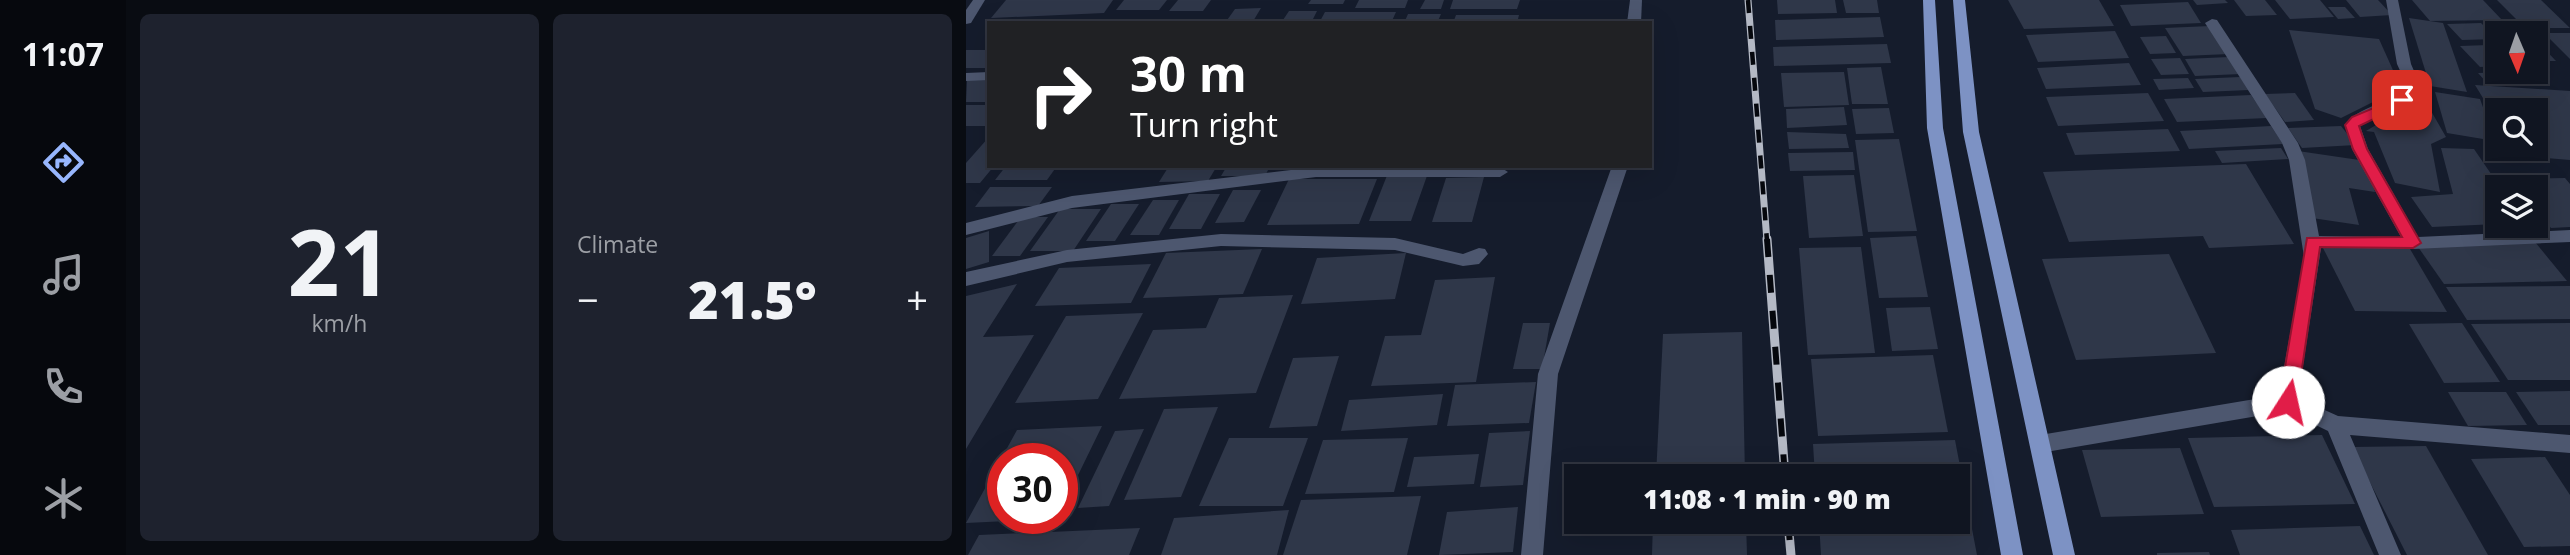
<!DOCTYPE html>
<html lang="en">
<head>
<meta charset="utf-8">
<style>
  :root { --surface:#101521; --page:#1e222e; --text:#f1f3f6; --muted:#9c9fa5; --line:#30343f; --accent:#97b6fd }
  body { margin:0; font-family:"Open Sans",sans-serif; background:var(--page); color:var(--text); height:100vh; display:flex; flex-direction:column; font-size:26px; white-space:nowrap }
  * { box-sizing:border-box; margin:0 }
  p { font-size:23px; color:var(--muted) }
  .icon { flex:none; width:38px; height:38px; fill:none; stroke:currentColor; stroke-width:2; stroke-linecap:round; stroke-linejoin:round }
  .map { position:relative; flex:1; overflow:hidden }
  .side { display:flex; flex-direction:column; gap:14px; padding:14px; background:#090c12; width:840px }
  .side>* { flex:none }
  .guide { position:absolute; left:21px; top:21px; width:665px; height:147px; border-radius:0px; box-shadow:0 7px 28px #0002,0 0 0 2px var(--line); background:#202124; color:#fff; overflow:hidden }
  .needle { width:46px; rotate:178deg }
  .buttons { position:absolute; left:1519px; top:21px; display:grid; gap:14px }
  .buttons a { display:grid; place-items:center; width:63px; height:63px; border-radius:0px; background:var(--surface); box-shadow:0 7px 28px #0002,0 0 0 2px var(--line); font-size:35px }
  .speed { position:absolute; left:21px; top:443px; display:flex; gap:14px; font-size:35px; font-weight:700; text-align:center }
  .speed>* { display:grid; place-content:center; width:91px; height:91px; border-radius:50%; background:var(--surface); box-shadow:0 7px 28px #0002,0 0 0 2px var(--line); line-height:1 }
  .speed .limit { border:10px solid #d22; background:#fff; color:#111 }
  .pin { position:absolute; display:grid; place-items:center; width:60px; height:60px; color:#fff; margin:-30px; border-radius:14px; box-shadow:0 4px 10px #0006 }
  .me { position:absolute; width:77px; margin:-38px; rotate:10deg; stroke-linejoin:round; filter:drop-shadow(0 0 5px #0008) }
  .turn { display:flex; align-items:center; gap:24px; height:147px; padding:0 28px; font-size:32px }
  .turn .icon { width:91px; height:91px; stroke-width:2.5 }
  .turn b { display:block; font-size:49px; line-height:60px }
  .big { font-size:52px; font-weight:800; line-height:1.1 }
  .side .card { flex:1; display:flex; flex-direction:column; justify-content:center; gap:10px; min-width:0; padding:0 24px; border-radius:10px; background:var(--page) }
  .side .dial { align-items:center; gap:0 }
  .dial b { font-size:91px; line-height:1 }
  .heat { display:flex; justify-content:space-between; align-items:center; font-size:38px; direction:ltr }
  .side .tiles { flex:1; display:grid; gap:14px; grid-template-columns:repeat(2,1fr) }
  .trip { position:absolute; left:598px; top:464px; width:406px; height:70px; border-radius:0px; background:var(--surface); box-shadow:0 7px 28px #0002,0 0 0 2px var(--line); font-weight:800; line-height:70px; text-align:center }
  main { display:flex; flex:1; min-height:0 }
  .dock { display:flex; flex-direction:column; width:126px; justify-content:space-around; align-items:center; background:#06080d; color:var(--muted) }
  .dock .icon { width:49px; height:49px }
  .dock .current { color:var(--accent) }
  .dock b { font-size:32px; color:var(--text) }
  .map>svg:first-child { display:block }
  .building { fill:#2f3749 }
  .lines { fill:none; stroke-linecap:round; stroke-linejoin:round }
  .minor { fill:#4d576f; fill-rule:evenodd }
  .major { fill:#7d92c4; fill-rule:evenodd }
  .rail-far1-casing { stroke:#b4b9c5; stroke-width:7 }
  .rail-casing { stroke:#b4b9c5; stroke-width:9 }
  .rail-far1 { stroke:#05070d; stroke-width:4.5; stroke-dasharray:13; stroke-linecap:butt }
  .rail { stroke:#05070d; stroke-width:6; stroke-dasharray:18; stroke-linecap:butt }
  .route { fill:#e11d48; stroke:#92132f; stroke-width:2 }
</style>
</head>
<body>
<main>
<nav class="dock">
<b>11:07</b>
<svg class="icon current" aria-label="directions" viewBox="0 0 24 24"><path d="M12 3l9 9-9 9-9-9zM9 14v-3h6M13 9l2 2-2 2"/></svg>
<svg class="icon" aria-label="music" viewBox="0 0 24 24"><path d="M9 18V5l10-2v13"/><circle cx="6" cy="18" r="3"/><circle cx="16" cy="16" r="3"/></svg>
<svg class="icon" aria-label="phone" viewBox="0 0 24 24"><path d="M5 4h4l2 5-3 2q2 4 5 5l2-3 5 2v4C11 20 4 13 5 4z"/></svg>
<svg class="icon" aria-label="climate" viewBox="0 0 24 24"><path d="M12 3v18M4 7l16 10M4 17L20 7"/></svg>
</nav>
<section class="side">
<div class="tiles">
<div class="card dial"><b>21</b><p>km/h</p></div>
<div class="card"><p>Climate</p>
<div class="heat"><a>−</a><b class="big">21.5°</b><a>+</a></div>
</div>
</div>
</section>
<div class="map">
<svg width="1604" height="555" viewBox="0 0 1604 555">
  <rect width="100%" height="100%" fill="#151c2c"/>
  <g class="building">
    <path d="M40 0H147L138 13 25 18Z"/>
    <path d="M158 0H201L193 10H150Z"/>
    <path d="M212 0H245L237 11H203Z"/>
    <path d="M345 0H379L377 4H342Z"/>
    <path d="M393 0H442L439 8H389Z"/>
    <path d="M459 0H478L475 9H454Z"/>
    <path d="M487 0H554L551 9H484Z"/>
    <path d="M811 0H869L871 13 812 14Z"/>
    <path d="M877 0H911L913 13H880Z"/>
    <path d="M1042 0H1133L1148 26 1058 29Z"/>
    <path d="M1227 0H1259L1262 3 1231 5Z"/>
    <path d="M1268 0H1299L1311 15 1280 16Z"/>
    <path d="M1309 0H1354L1368 17 1324 19Z"/>
    <path d="M1380 0H1412L1426 15 1394 17Z"/>
    <path d="M1446 0H1517L1536 20 1464 21Z"/>
    <path d="M1531 0H1575L1604 28H1559Z"/>
    <path d="M1222 2 1235 23 1165 26 1154 5Z"/>
    <path d="M1362 7H1379L1389 18 1372 19Z"/>
    <path d="M295 8 286 23H259L269 9Z"/>
    <path d="M323 11H351L345 23H315Z"/>
    <path d="M359 12H430L425 23H353Z"/>
    <path d="M442 14H475L471 23H438Z"/>
    <path d="M490 15H553L551 23H487Z"/>
    <path d="M914 17 918 37 810 40 809 20Z"/>
    <path d="M1443 18 1477 23 1501 92 1464 86Z"/>
    <path d="M146 19H186L183 23H143Z"/>
    <path d="M198 19H250L247 23H195Z"/>
    <path d="M1515 23 1531 39 1496 40 1481 24Z"/>
    <path d="M1244 26 1263 54 1217 56 1199 28Z"/>
    <path d="M1323 30 1413 39 1435 88 1375 118 1349 109Z"/>
    <path d="M1149 31 1163 58 1072 62 1060 35Z"/>
    <path d="M1578 33H1604V59Z"/>
    <path d="M1200 36 1210 53 1184 54 1174 37Z"/>
    <path d="M1570 40 1590 61H1570Z"/>
    <path d="M921 44 925 63 808 66 807 47Z"/>
    <path d="M1522 45 1531 54V66L1514 67 1494 46Z"/>
    <rect x="0" y="50" width="23" height="18"/>
    <path d="M1263 57 1275 74 1229 76 1219 59Z"/>
    <path d="M1214 58 1223 74 1195 75 1185 59Z"/>
    <path d="M1163 63 1175 85 1080 89 1071 68Z"/>
    <path d="M915 67 922 104H886L881 68Z"/>
    <path d="M878 72 883 105 818 107 815 73Z"/>
    <path d="M1551 72 1562 82 1522 84 1512 73Z"/>
    <path d="M1274 77 1283 90 1237 92 1229 79Z"/>
    <path d="M1222 78 1228 88 1193 90 1187 79Z"/>
    <path d="M1 80H23V102H0Z"/>
    <path d="M1509 85 1604 91V160L1554 156 1549 149H1570V110H1531V121Z"/>
    <path d="M1469 92 1514 99 1529 141 1481 133Z"/>
    <path d="M1182 93 1198 121 1092 126 1080 97Z"/>
    <path d="M1329 93 1348 120 1319 122 1299 94Z"/>
    <path d="M1285 95 1301 118 1211 122 1198 99Z"/>
    <path d="M1457 97 1480 137 1465 144 1474 192 1429 183 1408 132 1400 131Z"/>
    <rect x="0" y="105" width="23" height="21"/>
    <path d="M878 107 881 125 821 128 820 109Z"/>
    <path d="M923 108 928 133 890 134 886 109Z"/>
    <path d="M1305 126 1317 144 1223 149 1214 131Z"/>
    <path d="M1375 126 1390 145 1336 148 1322 128Z"/>
    <path d="M1202 129 1214 151 1109 155 1100 133Z"/>
    <path d="M821 132 880 134 883 148 823 149Z"/>
    <path d="M23 137V166H28L14 183H0V163Z"/>
    <path d="M933 139 951 231 902 232 889 140Z"/>
    <path d="M1315 148 1322 159 1256 163 1249 151Z"/>
    <path d="M1475 148 1508 149 1534 187H1531V224L1466 227 1445 197 1487 194Z"/>
    <path d="M1332 151 1400 161 1409 192 1383 188 1393 225 1346 218Z"/>
    <path d="M887 152 889 170 824 171 822 153Z"/>
    <path d="M1280 164 1328 244 1243 248 1237 236 1103 242 1077 172Z"/>
    <path d="M40 166H91L81 180H29Z"/>
    <path d="M203 166H251L242 181 193 182Z"/>
    <path d="M261 166H304L299 176H255Z"/>
    <path d="M422 173H462L445 221H403Z"/>
    <path d="M888 175 897 236 843 238 837 176Z"/>
    <path d="M518 177 506 222H466L480 178Z"/>
    <path d="M1599 178 1604 184V227L1585 228 1570 210V187H1551L1544 179Z"/>
    <path d="M323 179H411L393 224 301 225Z"/>
    <path d="M24 187H86L72 206 9 207Z"/>
    <path d="M267 190H295L278 222 249 223Z"/>
    <path d="M223 194H254L235 229H203Z"/>
    <path d="M187 200H213L193 235H164Z"/>
    <path d="M145 204H173L149 241H120Z"/>
    <path d="M94 209H135L107 251H64Z"/>
    <path d="M55 217H82L54 256H26Z"/>
    <path d="M23 231V262L0 269V238Z"/>
    <path d="M950 236 962 297 913 298 904 238Z"/>
    <path d="M1569 242 1601 281 1478 284 1450 244Z"/>
    <path d="M895 247 909 353 842 355 833 248Z"/>
    <path d="M1357 248 1444 249 1481 312 1389 311Z"/>
    <path d="M296 249 277 294 177 298 200 253Z"/>
    <path d="M440 253 429 299 335 304 351 258Z"/>
    <path d="M1203 254 1250 353 1110 360 1076 259Z"/>
    <path d="M185 264 165 303 69 306 93 268Z"/>
    <path d="M529 277 510 382 405 386 419 336 455 335 469 280Z"/>
    <path d="M51 284 17 337 68 335 0 449V296Z"/>
    <path d="M1604 286V319L1501 320 1480 287Z"/>
    <path d="M327 295 290 393 153 399 187 330 240 328 253 298Z"/>
    <path d="M964 307 972 349 926 351 920 308Z"/>
    <path d="M177 313 132 399 49 403 100 316Z"/>
    <path d="M557 323H584L576 369H547Z"/>
    <path d="M1496 323 1534 382 1478 383 1443 324Z"/>
    <path d="M1604 323V380H1542L1505 324Z"/>
    <path d="M776 332 779 476H690L697 334Z"/>
    <path d="M967 355 982 432 852 436 845 359Z"/>
    <path d="M373 356 351 426 303 428 327 358Z"/>
    <path d="M570 382 563 423 481 426 489 385Z"/>
    <path d="M1604 391V425H1572L1550 392Z"/>
    <path d="M1482 392H1540L1561 425 1502 426Z"/>
    <path d="M477 394 471 425 375 431 383 400Z"/>
    <path d="M252 407 215 497 158 500 198 409Z"/>
    <path d="M136 426 96 508V458H37V518H63V520L0 523 51 430Z"/>
    <path d="M178 429 143 506 112 508 149 431Z"/>
    <path d="M564 431 557 485 514 487 523 433Z"/>
    <path d="M1356 435 1389 504 1248 507 1222 438Z"/>
    <path d="M263 438H342L317 506H233Z"/>
    <path d="M442 438 428 492 339 494 357 440Z"/>
    <path d="M989 440 1011 555H855L853 522H992V476H849L847 444Z"/>
    <path d="M1460 446 1522 555H1441L1386 447Z"/>
    <path d="M1214 448 1238 514 1135 517 1116 450Z"/>
    <path d="M513 454 508 484 441 487 448 457Z"/>
    <path d="M1579 457 1604 495V546L1558 547 1505 459Z"/>
    <path d="M455 496 441 555H317L335 500Z"/>
    <path d="M552 507 547 552 473 555 481 512Z"/>
    <path d="M323 510 311 555H195L208 518Z"/>
    <path d="M687 522H780L781 555H686Z"/>
    <path d="M1394 526 1408 555H1274L1265 530Z"/>
    <path d="M174 528 163 555H2L13 535Z"/>
    <path d="M1243 552 1244 555H1191V553Z"/>
  </g>
  <g class="lines">
    <g class="minor">
      <path d="M7 0H19L5 23 0 24V10Z"/>
      <path d="M664 0H676L675 23H661Z"/>
      <path d="M1420 0H1432L1445 64 1455 87 1441 103 1394 126 1402 149 1452 237 1604 230V242L1447 249 1355 248 1332 398 1372 416 1604 435V453L1384 435 1435 555H1413L1362 431 1321 411 1074 453 1067 450 1064 444 1067 438 1074 435 1313 395 1338 257 1323 160 1316 143 1239 23 1246 19 1251 20 1332 143 1339 160 1353 236 1435 237 1386 149 1379 125C1393 105 1424 105 1441 86L1431 64Z"/>
      <path d="M23 72V80L0 81V73Z"/>
      <path d="M646 166H662L592 374 577 555H555L572 374Z"/>
      <path d="M350 167H534L542 172 534 177H350L106 208 0 235V223L106 196Z"/>
      <path d="M255 234 429 238 497 254 513 248 519 249 522 254 513 264 497 266 429 250 255 246 101 262 0 286V272L101 250Z"/>
    </g>
    <g class="major">
      <path d="M957 0H969L977 128 1057 555H1035L961 128Z"/>
      <path d="M987 0H999L1013 132 1109 555H1087L997 132Z"/>
    </g>
    <g class="rail-far1-casing">
      <path id="rail-far1" d="M782 0 801 241"/>
    </g>
    <g class="rail-casing">
      <g id="rail">
        <path d="M801 239 819 476"/>
        <path d="M822 522 825 555"/>
      </g>
    </g>
    <use href="#rail-far1" class="rail-far1"/>
    <use href="#rail" class="rail"/>
  </g>
  <path class="route" d="M1436 96 1443 100 1441 103 1393 126 1401 149 1455 243 1447 248 1354 247 1331 402 1329 407 1322 410 1316 407 1313 402 1341 238 1436 237 1387 149 1379 125 1386 117Z"/>
</svg>
<div class="buttons">
<a><svg class="needle" viewBox="-14 -14 28 28"><path d="M0-13l5 13h-10z" fill="#e53935"/><path d="M0 13l5-13h-10z" fill="#9c9fa5"/></svg></a>
<a><svg class="icon" aria-label="search" viewBox="0 0 24 24"><circle cx="10" cy="10" r="6"/><path d="M15 15l6 6"/></svg></a>
<a><svg class="icon" aria-label="layers" viewBox="0 0 24 24"><path d="M12 4l9 5-9 5-9-5zM3 14l9 5 9-5"/></svg></a>
</div>
<div class="speed"><div class="limit">30</div></div>
<div class="pin" style="left:1436px;top:100px;background:#d93025"><svg class="icon" aria-label="arrive" viewBox="0 0 24 24"><path d="M6 21V4h12l-3 4 3 4H6"/></svg></div>
<svg class="me" style="left:1322px;top:402px" viewBox="-20 -20 40 40"><circle r="19" fill="#fff"/><path d="M0-13L10 11 0 6-10 11z" fill="#e11d48"/></svg>
<div class="trip">11:08 · 1 min · 90 m</div>
<div class="guide">
<div class="turn"><svg class="icon" aria-label="right" viewBox="0 0 24 24"><path d="M7 20v-9h11M14 6l5 5-5 5"/></svg><div><b>30 m</b>Turn right</div></div>
</div>
</div>
</main>
</body>
</html>
